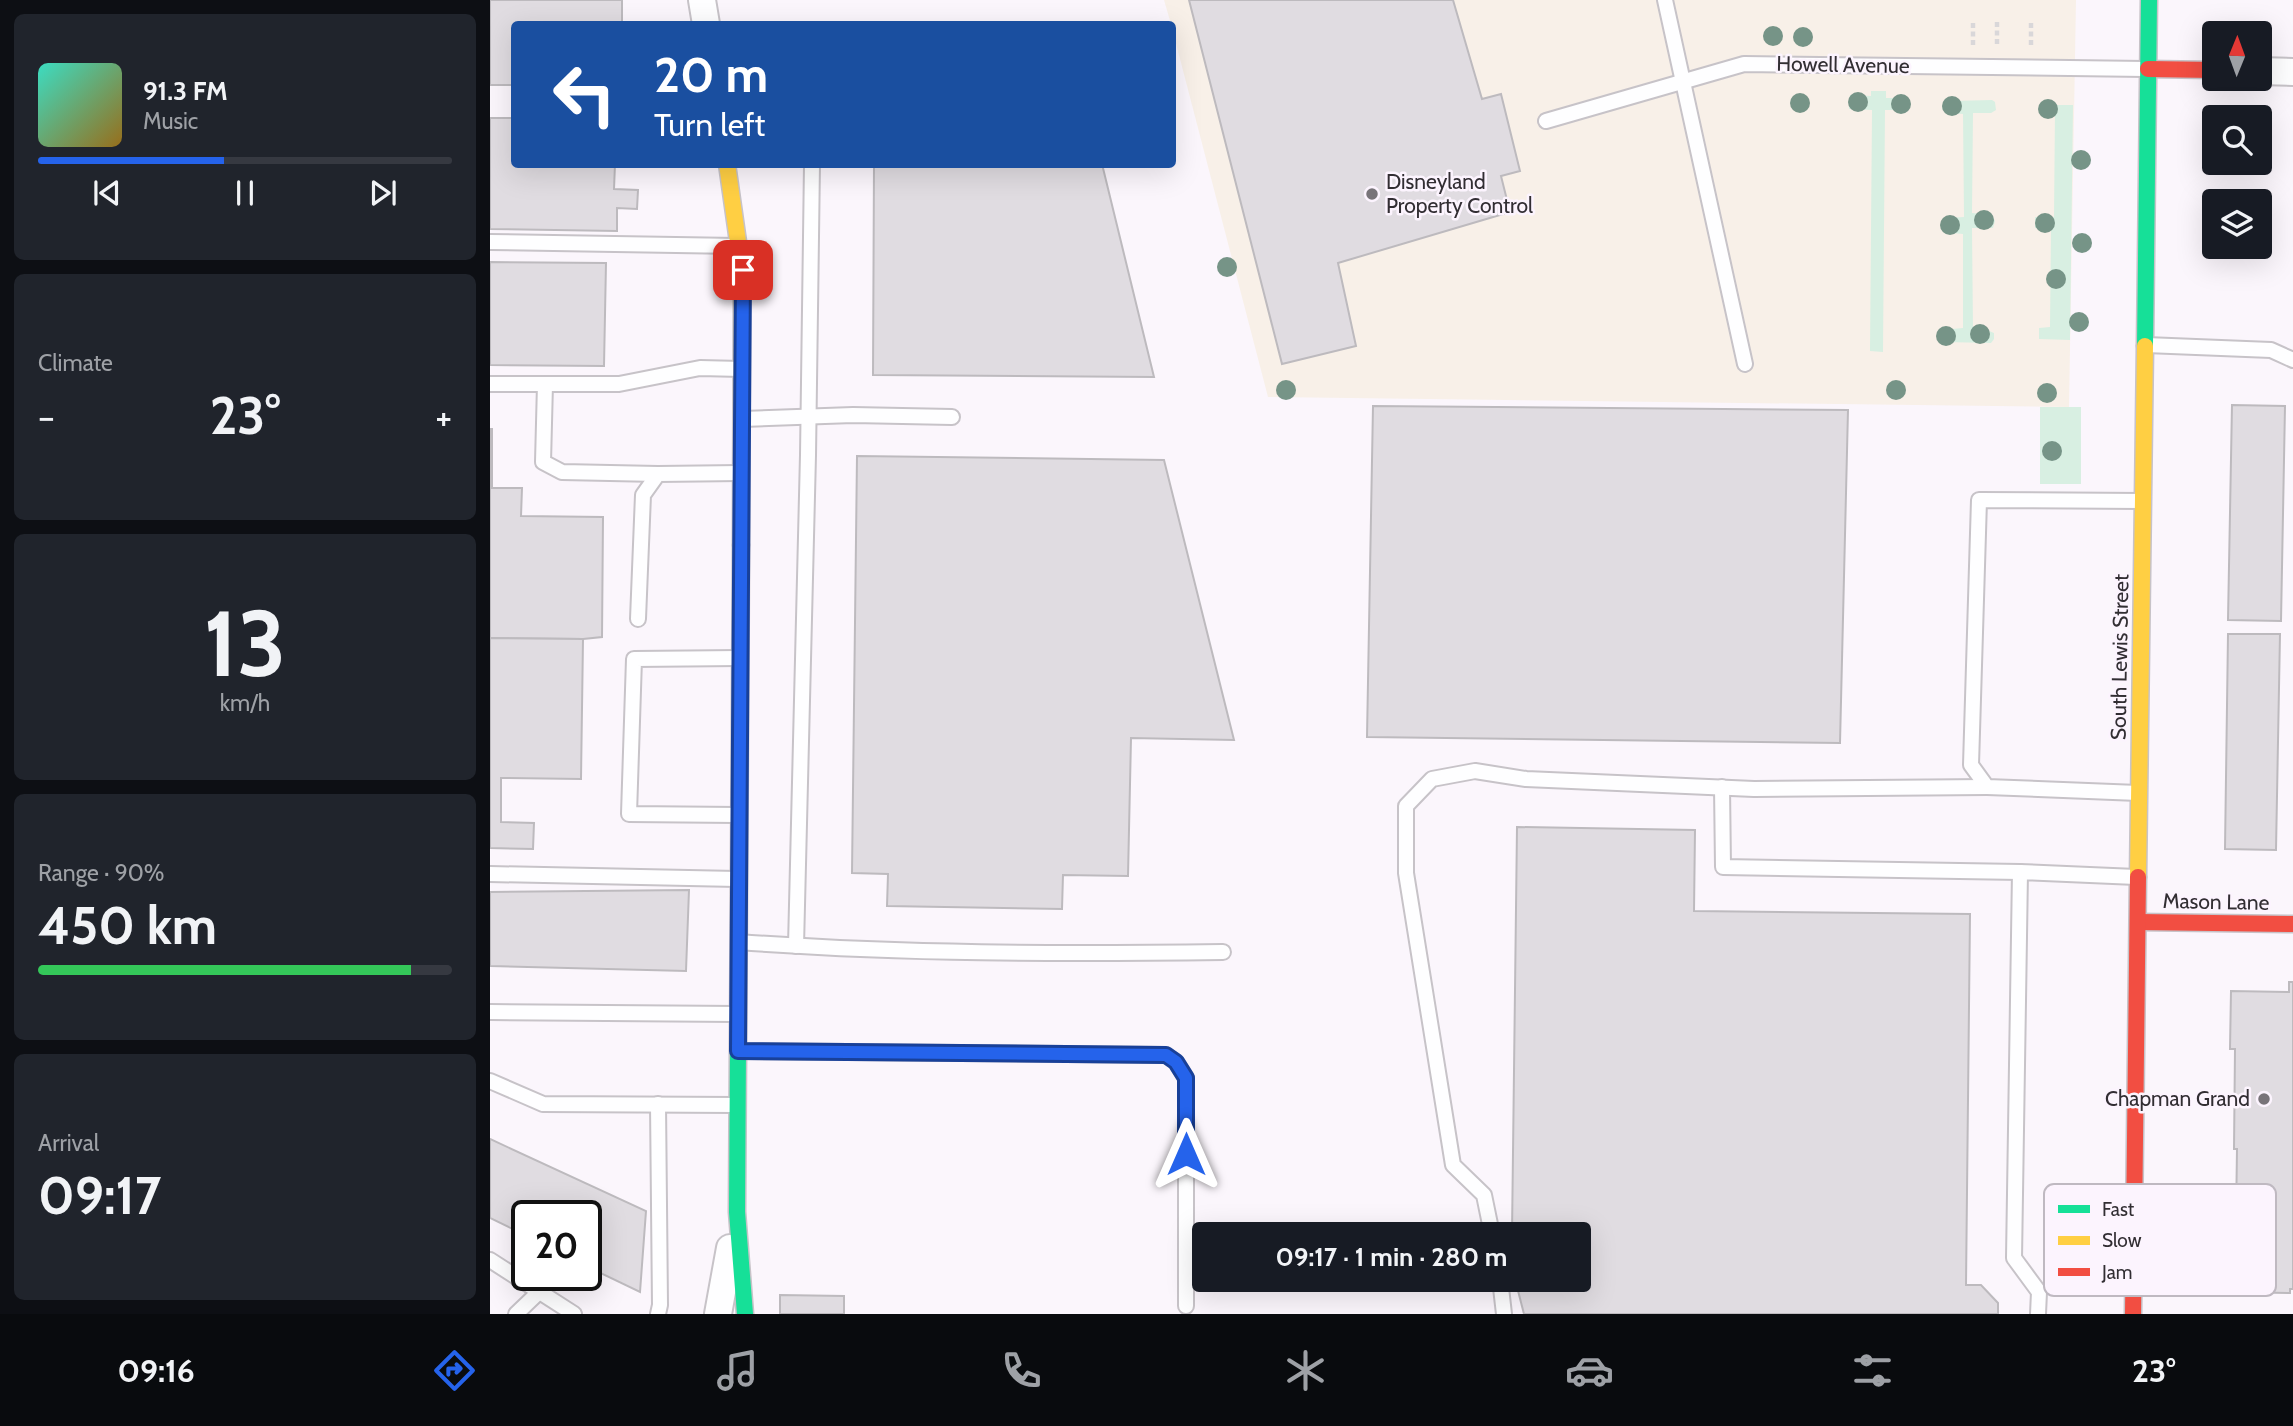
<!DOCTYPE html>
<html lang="en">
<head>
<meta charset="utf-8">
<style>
  :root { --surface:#171b24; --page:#20242c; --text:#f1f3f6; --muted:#9ea1a6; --line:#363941; --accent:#2563eb }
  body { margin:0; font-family:Cabin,sans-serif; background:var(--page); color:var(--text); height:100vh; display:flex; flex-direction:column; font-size:26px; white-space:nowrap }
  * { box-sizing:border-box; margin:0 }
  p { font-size:23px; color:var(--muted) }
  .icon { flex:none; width:38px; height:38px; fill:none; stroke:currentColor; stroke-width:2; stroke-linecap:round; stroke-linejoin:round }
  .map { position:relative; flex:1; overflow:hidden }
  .panel { display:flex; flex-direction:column; gap:14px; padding:14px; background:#0d0f14; width:490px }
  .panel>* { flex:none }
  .hud { position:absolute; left:21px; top:21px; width:665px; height:147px; border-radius:7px; box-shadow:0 7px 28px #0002; background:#1a4fa0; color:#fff; overflow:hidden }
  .needle { width:46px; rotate:1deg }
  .tools { position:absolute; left:1712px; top:21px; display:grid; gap:14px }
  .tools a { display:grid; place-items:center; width:70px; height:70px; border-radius:7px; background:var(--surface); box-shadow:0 7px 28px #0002; font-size:35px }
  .speed { position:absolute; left:21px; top:1200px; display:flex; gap:14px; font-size:35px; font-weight:700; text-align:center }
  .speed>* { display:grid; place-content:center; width:91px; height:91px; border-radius:50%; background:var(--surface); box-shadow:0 7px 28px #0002; line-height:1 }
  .speed .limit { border:4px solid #111; border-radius:10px; background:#fff; color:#111 }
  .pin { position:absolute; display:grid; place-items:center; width:60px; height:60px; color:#fff; margin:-30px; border-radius:14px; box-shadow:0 4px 10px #0006 }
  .me { position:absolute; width:77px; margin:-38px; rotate:0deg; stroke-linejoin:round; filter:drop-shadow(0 0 5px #0008) }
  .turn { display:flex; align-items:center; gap:24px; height:147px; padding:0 28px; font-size:32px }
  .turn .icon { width:91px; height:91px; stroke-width:2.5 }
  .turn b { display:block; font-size:49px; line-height:60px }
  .big { font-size:52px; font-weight:700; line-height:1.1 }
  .panel .card { flex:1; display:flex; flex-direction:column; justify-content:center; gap:10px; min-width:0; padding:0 24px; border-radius:10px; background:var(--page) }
  .panel .dial { align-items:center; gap:0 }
  .dial b { font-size:91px; line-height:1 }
  .song { display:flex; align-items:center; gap:21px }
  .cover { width:84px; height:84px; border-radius:10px; background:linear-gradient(135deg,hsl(170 70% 55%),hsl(40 70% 35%)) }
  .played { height:7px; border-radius:4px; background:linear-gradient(90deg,var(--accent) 45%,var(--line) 45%) }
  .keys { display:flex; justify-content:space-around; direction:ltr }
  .heat { display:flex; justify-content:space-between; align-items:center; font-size:38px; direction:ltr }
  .charge { height:10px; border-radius:5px; background:linear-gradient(90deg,#34c759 90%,var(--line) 0) }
  .trip { position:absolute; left:702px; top:1222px; width:399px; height:70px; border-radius:7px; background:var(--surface); box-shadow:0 7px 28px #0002; font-weight:700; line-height:70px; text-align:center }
  .tabs { display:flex; height:112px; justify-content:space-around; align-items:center; background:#090b0e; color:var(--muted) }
  .tabs .icon { width:49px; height:49px }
  .tabs .current { color:var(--accent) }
  .tabs b { font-size:32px; color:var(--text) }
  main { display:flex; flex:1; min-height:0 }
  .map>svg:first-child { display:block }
  .industrial { fill:#f8f0e8 }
  .green { fill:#d8efe2 }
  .building { fill:#e0dce1; stroke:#bdbabe; stroke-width:2 }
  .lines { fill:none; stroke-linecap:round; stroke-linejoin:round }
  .lane-casing { stroke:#c7c3c8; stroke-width:18 }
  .street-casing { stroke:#c7c3c8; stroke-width:30 }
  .fast-casing { stroke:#c7c3c8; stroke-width:19 }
  .slow-casing { stroke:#c7c3c8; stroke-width:19 }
  .jam-casing { stroke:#c7c3c8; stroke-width:19 }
  .path { stroke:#d9d7d9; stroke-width:4.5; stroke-dasharray:5 3.5; stroke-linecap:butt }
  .lane { stroke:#fefeff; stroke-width:14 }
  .street { stroke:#fefeff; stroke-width:26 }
  .fast { stroke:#16e098; stroke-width:16 }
  .slow { stroke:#ffcf43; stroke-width:16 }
  .jam { stroke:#f24e42; stroke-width:16 }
  .tree { fill:#769487 }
  .route-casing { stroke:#184099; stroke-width:18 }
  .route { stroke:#2563eb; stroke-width:12 }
  .poi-dot { fill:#787479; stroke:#fcf4fe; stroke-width:2.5 }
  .labels { text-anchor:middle; stroke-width:5; stroke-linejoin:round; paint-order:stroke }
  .street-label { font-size:21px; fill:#322e33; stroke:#fcf4fe }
  .poi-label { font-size:21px; fill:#322e33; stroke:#fcf4fe; text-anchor:start }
  .key { fill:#fcf4fe; stroke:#bfb9c1; stroke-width:2 }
  .key-label { font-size:19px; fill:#322e33 }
</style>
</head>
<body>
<main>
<section class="panel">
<div class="card">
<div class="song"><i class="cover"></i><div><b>91.3 FM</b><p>Music</p></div></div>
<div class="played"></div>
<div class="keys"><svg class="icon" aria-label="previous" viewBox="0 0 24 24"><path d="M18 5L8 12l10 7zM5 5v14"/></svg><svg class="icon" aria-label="pause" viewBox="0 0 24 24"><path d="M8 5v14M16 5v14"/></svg><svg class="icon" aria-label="next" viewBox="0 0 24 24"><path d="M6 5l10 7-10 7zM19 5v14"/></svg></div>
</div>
<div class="card"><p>Climate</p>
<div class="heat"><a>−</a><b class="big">23°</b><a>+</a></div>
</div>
<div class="card dial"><b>13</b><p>km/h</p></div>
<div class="card"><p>Range · 90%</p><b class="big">450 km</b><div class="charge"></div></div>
<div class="card"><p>Arrival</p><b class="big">09:17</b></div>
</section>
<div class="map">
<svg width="1803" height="1314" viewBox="0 0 1803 1314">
  <rect width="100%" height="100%" fill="#fbf6fc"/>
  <path class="industrial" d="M674 0H1586L1579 407 778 397 683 32 682 24H681Z"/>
  <g class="green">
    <path d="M1381 91H1396V98H1415L1420 103 1419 110H1395L1393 352 1380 351 1382 110 1359 109 1360 95 1381 96Z"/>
    <path d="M1502 100 1505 102 1506 110 1501 113H1483L1482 213 1502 215 1505 221 1503 228H1482L1483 329 1497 330 1504 333V339L1501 343 1454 342 1450 338 1451 330 1473 328V234L1453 232 1452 226 1457 218 1474 217 1473 114 1458 113 1452 109 1454 103 1461 101Z"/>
    <path d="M1549 105H1583L1580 340 1549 339V328L1560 327 1561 229 1545 228V217H1564L1565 112 1549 111Z"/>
    <rect x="1550" y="407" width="41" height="77"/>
  </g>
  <g class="building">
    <path d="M0 0H132V24H24V85H0Z"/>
    <path d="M699 0H963L992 99 1011 94 1030 171 1011 176 1020 212 848 263 866 346 792 364Z"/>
    <path d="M0 118H24V164H125L124 189 148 190 147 209 127 208V231L0 229Z"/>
    <path d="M384 164H612L664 377 383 375Z"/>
    <path d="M0 262 116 263 114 366 0 365Z"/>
    <path d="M1742 405 1795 406 1791 621 1738 620Z"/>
    <path d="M883 406 1358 410 1350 743 877 737Z"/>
    <path d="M0 429H2V488H32L31 516 113 517 112 637 93 639 0 638Z"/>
    <path d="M367 456 674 460 744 740 641 738 638 876 573 875 572 909 397 906 398 874 362 873Z"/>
    <path d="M1738 634H1790L1786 850 1735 849Z"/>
    <path d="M0 638 93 639 91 779 11 778V822L44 823 43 849 0 848Z"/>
    <path d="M1027 827 1205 830 1204 911 1480 914 1476 1285H1491L1508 1303V1314H1034L1025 1279H1088V1234H1022Z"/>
    <path d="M199 890 196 971 0 966V892Z"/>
    <path d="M1799 982H1803V1289H1800V1293L1742 1292 1743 1232H1748V1218H1746L1747 1149H1744L1745 1049H1740L1741 991 1799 992Z"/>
    <path d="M0 1139 156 1211 150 1292 96 1266V1216H37V1236L0 1218Z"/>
    <path d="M290 1295 354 1296V1314H290Z"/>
  </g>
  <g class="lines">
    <g class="lane-casing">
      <g id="lane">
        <path d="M1175 0 1255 364"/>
        <path d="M1056 121 1254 64 1655 69"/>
        <path d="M0 242 247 246"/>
        <path d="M1656 345 1781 350 1803 360"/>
        <path d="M0 384H129L210 368 251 369"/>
        <path d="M55 384 53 462 72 472 168 474"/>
        <path d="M253 419 363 415 462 417"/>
        <path d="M148 619 153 495 168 474 250 473"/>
        <path d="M1232 787 1233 867 1530 872"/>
        <path d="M1648 793 1497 787 1481 765 1489 500 1652 501"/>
        <path d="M247 815 139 814 144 659 249 658"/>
        <path d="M0 874 247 879"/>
        <path d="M249 942C410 954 572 954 733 952"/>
        <path d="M306 946 318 455 322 164"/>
        <path d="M0 1012 247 1014"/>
        <path d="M250 1051 676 1055 686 1062 696 1078V1306"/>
        <path d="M0 1081 53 1104 246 1105"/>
        <path d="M168 1104 170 1305 168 1314"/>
        <path d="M1002 1234 994 1195 963 1165 916 873V806L942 779 985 771 1036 779 1264 789 1497 787"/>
        <path d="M0 1260 84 1314"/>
        <path d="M1010 1279 1014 1314"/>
        <path d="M26 1314 49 1292"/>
        <path d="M1548 1314 1549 1292 1524 1258 1530 872 1646 877"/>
      </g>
    </g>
    <g class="street-casing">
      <g id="street">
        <path d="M212 0 216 24"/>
        <path d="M1769 71 1803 72"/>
        <path d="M228 1314 240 1248"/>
      </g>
    </g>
    <g class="fast-casing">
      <g id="fast">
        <path d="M1655 346 1659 0"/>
        <path d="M251 545 247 1212 255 1314"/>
      </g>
    </g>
    <g class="slow-casing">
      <g id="slow">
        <path d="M237 164 252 270 251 545"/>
        <path d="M1648 877 1655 346"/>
      </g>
    </g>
    <g class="jam-casing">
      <g id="jam">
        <path d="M1658 69 1724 70"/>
        <path d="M1648 922 1803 924"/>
        <path d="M1643 1314 1648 877"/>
      </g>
    </g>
    <g class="path">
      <path d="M1507 44V20"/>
      <path d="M1483 45V20"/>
      <path d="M1541 45V20"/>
    </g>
    <use href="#lane" class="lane"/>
    <use href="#street" class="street"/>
    <use href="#fast" class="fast"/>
    <use href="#slow" class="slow"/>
    <use href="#jam" class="jam"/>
  </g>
  <g class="tree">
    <circle cx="1283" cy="36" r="10"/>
    <circle cx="1313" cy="37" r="10"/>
    <circle cx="1368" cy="102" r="10"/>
    <circle cx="1310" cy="103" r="10"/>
    <circle cx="1411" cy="104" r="10"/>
    <circle cx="1462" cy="106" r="10"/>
    <circle cx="1558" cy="109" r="10"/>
    <circle cx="1591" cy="160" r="10"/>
    <circle cx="1494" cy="220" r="10"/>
    <circle cx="1555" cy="223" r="10"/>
    <circle cx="1460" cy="225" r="10"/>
    <circle cx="1592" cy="243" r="10"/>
    <circle cx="737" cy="267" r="10"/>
    <circle cx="1566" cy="279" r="10"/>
    <circle cx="1589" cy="322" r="10"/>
    <circle cx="1490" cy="334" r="10"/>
    <circle cx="1456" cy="336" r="10"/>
    <circle cx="796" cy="390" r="10"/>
    <circle cx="1406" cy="390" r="10"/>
    <circle cx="1557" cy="393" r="10"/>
    <circle cx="1562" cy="451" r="10"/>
  </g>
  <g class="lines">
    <g class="route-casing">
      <path id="route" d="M253 270 248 1051 676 1055 686 1062 696 1078V1154"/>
    </g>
    <use href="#route" class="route"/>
  </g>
  <g class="poi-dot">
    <circle cx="882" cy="194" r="7"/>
    <circle cx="1774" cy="1099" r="7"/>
  </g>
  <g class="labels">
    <g class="street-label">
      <text transform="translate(1353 65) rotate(1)" y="7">Howell Avenue</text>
      <text transform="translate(1630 657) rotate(-89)" y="7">South Lewis Street</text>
      <text transform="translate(1726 902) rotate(1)" y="7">Mason Lane</text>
    </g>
    <g class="poi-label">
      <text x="896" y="189">Disneyland<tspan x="896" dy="24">Property Control</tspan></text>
      <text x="1760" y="1106" text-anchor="end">Chapman Grand</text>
    </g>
  </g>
  <rect x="1554" y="1184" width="232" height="112" rx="10" class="key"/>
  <rect x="1568" y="1205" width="32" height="8" fill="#16e098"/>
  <rect x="1568" y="1236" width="32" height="9" fill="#ffcf43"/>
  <rect x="1568" y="1268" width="32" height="8" fill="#f24e42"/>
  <g class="key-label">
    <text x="1612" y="1216">Fast</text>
    <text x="1612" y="1247">Slow</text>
    <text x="1612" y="1279">Jam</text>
  </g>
</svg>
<div class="tools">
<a><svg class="needle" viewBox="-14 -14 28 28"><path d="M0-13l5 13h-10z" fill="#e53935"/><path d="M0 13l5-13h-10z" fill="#9ea1a6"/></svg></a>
<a><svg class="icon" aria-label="search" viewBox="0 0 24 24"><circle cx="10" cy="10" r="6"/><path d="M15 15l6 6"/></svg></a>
<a><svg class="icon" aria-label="layers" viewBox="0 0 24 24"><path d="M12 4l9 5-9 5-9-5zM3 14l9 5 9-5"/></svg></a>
</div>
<div class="speed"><div class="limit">20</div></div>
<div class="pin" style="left:253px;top:270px;background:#d93025"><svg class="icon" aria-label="arrive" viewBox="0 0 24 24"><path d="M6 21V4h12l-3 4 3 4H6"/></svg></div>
<svg class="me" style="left:696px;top:1154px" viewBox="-20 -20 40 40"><path d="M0-17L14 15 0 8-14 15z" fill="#2563eb" stroke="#fff" stroke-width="4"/></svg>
<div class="trip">09:17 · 1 min · 280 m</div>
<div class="hud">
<div class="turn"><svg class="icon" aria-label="left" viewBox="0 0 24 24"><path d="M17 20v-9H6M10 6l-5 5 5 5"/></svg><div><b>20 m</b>Turn left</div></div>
</div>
</div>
</main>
<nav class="tabs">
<b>09:16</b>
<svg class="icon current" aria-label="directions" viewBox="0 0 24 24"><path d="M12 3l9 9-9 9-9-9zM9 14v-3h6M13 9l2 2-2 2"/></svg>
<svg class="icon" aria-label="music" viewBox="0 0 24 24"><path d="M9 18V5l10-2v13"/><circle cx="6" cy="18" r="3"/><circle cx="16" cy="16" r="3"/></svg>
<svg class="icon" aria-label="phone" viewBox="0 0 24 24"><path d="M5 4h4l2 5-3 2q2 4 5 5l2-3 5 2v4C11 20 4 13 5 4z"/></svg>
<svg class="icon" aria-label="climate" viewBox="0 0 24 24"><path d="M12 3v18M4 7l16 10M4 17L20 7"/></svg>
<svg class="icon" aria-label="car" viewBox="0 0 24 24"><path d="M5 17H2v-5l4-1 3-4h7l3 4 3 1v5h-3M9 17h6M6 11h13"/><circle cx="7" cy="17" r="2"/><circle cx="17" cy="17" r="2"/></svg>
<svg class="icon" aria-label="filters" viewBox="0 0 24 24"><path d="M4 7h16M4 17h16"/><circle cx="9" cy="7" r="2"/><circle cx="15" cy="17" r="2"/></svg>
<b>23°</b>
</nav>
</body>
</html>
